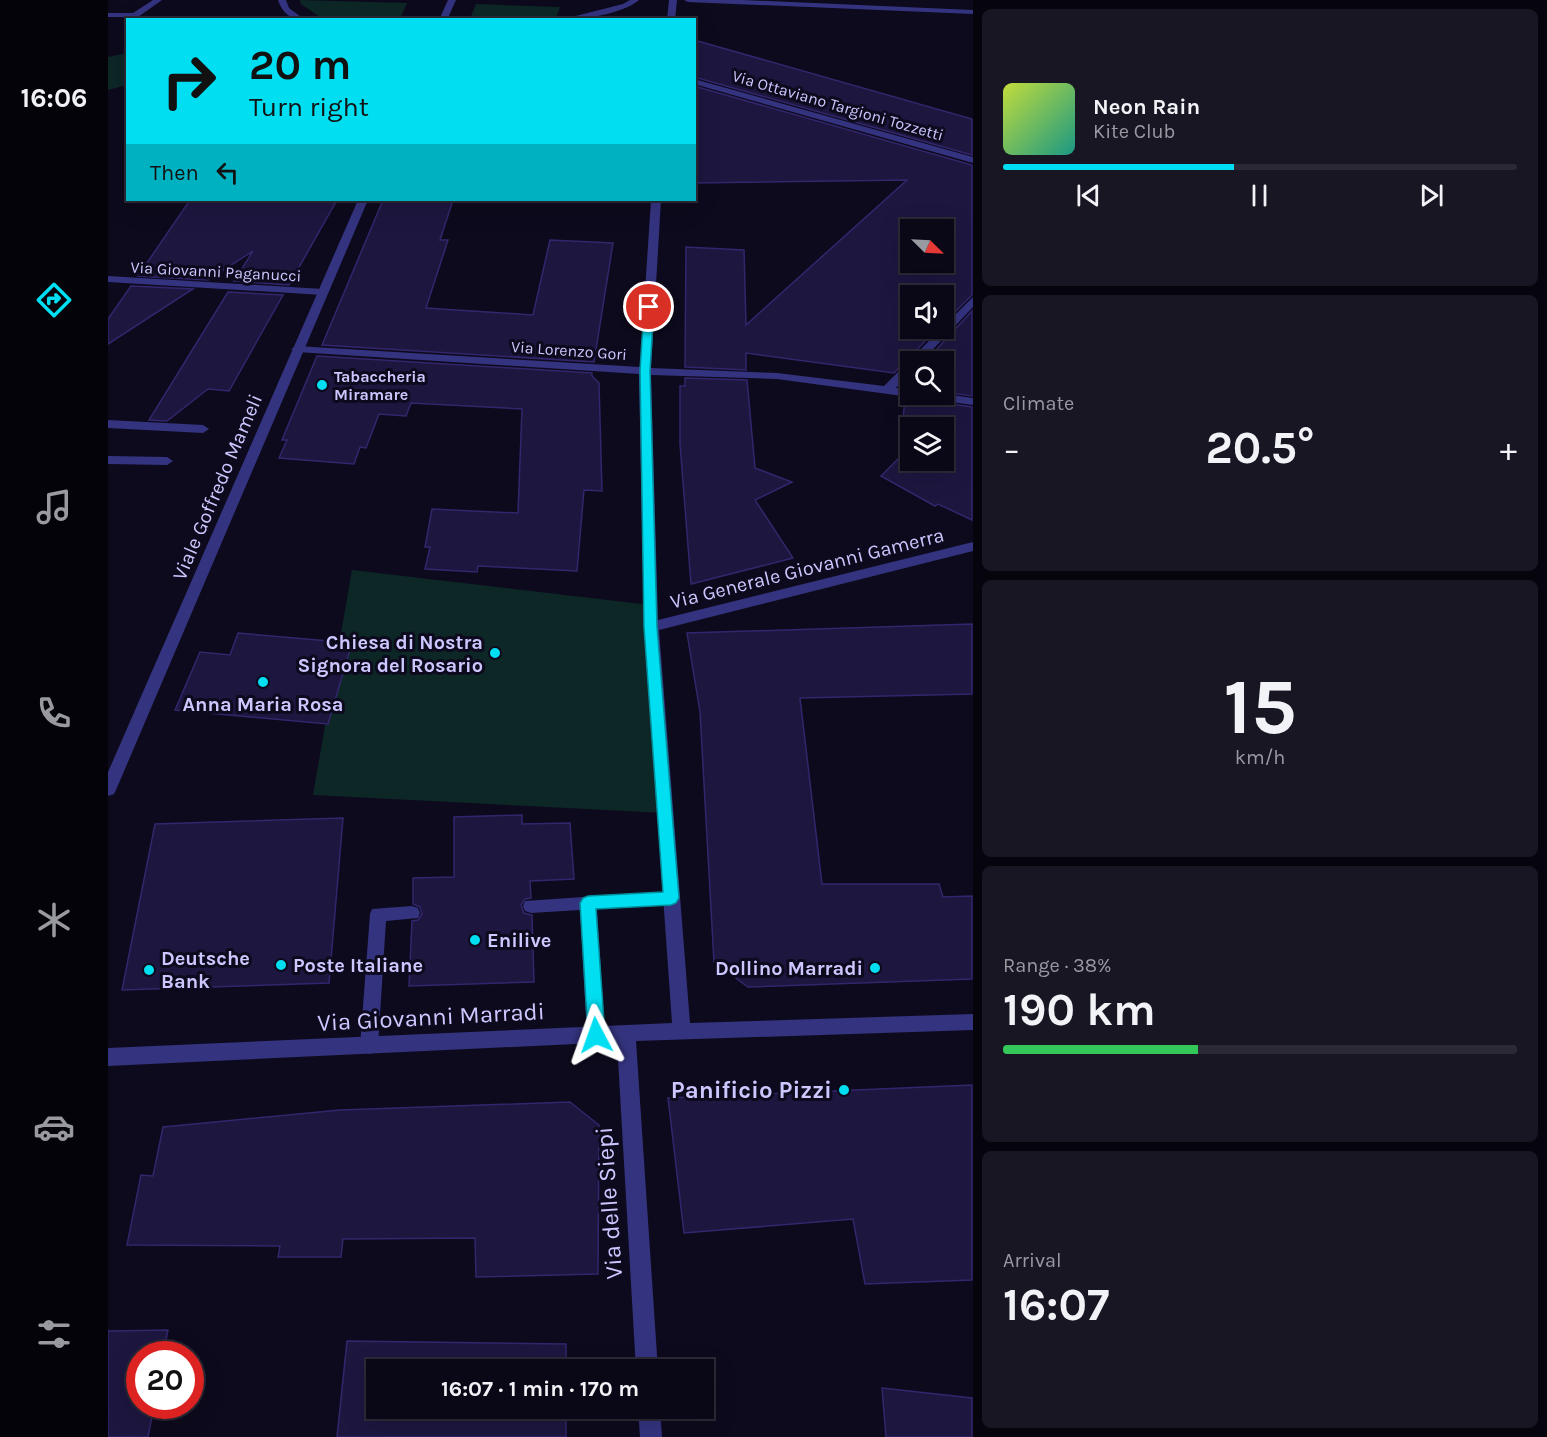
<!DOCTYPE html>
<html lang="en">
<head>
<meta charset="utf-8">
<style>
  :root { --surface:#0a0816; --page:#181623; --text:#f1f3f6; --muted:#999aa1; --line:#2a2935; --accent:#00def2 }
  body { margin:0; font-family:Karla,sans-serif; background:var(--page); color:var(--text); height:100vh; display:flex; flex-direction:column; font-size:22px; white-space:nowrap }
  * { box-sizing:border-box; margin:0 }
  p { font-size:20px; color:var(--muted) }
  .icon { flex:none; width:33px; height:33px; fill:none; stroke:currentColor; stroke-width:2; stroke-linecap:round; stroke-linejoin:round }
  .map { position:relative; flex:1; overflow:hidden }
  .drawer { display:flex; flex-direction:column; gap:9px; padding:9px; background:#06040c; width:574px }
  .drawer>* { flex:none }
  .hud { position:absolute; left:18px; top:18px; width:570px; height:183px; border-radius:0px; box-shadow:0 6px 24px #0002,0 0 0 2px var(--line); background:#00def2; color:#111; overflow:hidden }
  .needle { width:39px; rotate:114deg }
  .controls { position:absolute; left:792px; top:219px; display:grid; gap:12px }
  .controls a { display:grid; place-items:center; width:54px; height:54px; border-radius:0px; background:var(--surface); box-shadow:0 6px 24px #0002,0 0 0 2px var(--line); font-size:30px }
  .speed { position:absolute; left:18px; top:1341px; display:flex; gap:12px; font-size:30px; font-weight:700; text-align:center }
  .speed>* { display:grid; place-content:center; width:78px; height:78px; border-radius:50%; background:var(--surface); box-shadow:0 6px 24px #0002,0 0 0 2px var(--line); line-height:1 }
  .speed .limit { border:9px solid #d22; background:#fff; color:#111 }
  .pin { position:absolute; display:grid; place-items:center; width:51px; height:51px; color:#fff; margin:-26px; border:3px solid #fff; border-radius:50%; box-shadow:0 2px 6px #0007 }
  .me { position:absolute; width:66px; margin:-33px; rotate:356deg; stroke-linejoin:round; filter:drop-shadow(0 0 4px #0008) }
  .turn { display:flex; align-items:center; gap:21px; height:126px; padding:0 24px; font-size:27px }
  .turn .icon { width:78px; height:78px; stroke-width:2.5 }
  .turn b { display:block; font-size:42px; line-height:51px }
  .then { display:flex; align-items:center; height:57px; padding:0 24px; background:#0003; gap:12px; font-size:22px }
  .big { font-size:45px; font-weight:700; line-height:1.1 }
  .drawer .tile { flex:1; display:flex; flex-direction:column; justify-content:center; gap:9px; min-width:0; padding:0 21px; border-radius:9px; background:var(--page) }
  .drawer .dial { align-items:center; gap:0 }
  .dial b { font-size:78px; line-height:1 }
  .song { display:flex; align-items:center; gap:18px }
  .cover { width:72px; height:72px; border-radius:9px; background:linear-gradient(135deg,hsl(70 70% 55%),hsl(170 70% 35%)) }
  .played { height:6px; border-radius:3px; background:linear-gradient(90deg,var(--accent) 45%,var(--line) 45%) }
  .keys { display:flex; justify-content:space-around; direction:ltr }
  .heat { display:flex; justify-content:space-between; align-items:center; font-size:33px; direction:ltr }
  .charge { height:9px; border-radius:4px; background:linear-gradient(90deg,#34c759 38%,var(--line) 0) }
  .trip { position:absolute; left:258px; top:1359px; width:348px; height:60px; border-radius:0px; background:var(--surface); box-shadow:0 6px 24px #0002,0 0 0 2px var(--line); font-weight:700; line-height:60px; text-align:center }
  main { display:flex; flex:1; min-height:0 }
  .menu { display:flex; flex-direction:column; width:108px; justify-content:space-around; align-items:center; background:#040309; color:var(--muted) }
  .menu .icon { width:42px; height:42px }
  .menu .current { color:var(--accent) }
  .menu b { font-size:27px; color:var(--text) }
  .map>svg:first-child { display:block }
  .green { fill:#0d2726 }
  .building { fill:#1d163f; stroke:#33266c; stroke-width:1.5; fill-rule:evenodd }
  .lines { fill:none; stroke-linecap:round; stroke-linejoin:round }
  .service { fill:#34337f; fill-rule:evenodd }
  .minor { fill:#34337f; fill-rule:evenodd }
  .tertiary { fill:#34337f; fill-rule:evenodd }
  .route { fill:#00def2; stroke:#00909d; stroke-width:1.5 }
  .poi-dot { fill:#00def2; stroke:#0d0a1d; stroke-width:2 }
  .labels { text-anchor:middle; stroke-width:6; stroke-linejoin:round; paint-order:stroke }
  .far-street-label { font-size:16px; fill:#ccc7ff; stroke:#0d0a1d }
  .far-poi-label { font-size:16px; font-weight:bold; fill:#ccc7ff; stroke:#0d0a1d; text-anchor:start }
  .street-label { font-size:20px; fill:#ccc7ff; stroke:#0d0a1d }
  .poi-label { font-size:20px; font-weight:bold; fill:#ccc7ff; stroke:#0d0a1d; text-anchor:start }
  .near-street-label { font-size:24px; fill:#ccc7ff; stroke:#0d0a1d }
  .near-poi-label { font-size:24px; font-weight:bold; fill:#ccc7ff; stroke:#0d0a1d; text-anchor:end }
</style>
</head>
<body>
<main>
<nav class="menu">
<b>16:06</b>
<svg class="icon current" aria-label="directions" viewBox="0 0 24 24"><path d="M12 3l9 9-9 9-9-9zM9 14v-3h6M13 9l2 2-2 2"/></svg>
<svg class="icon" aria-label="music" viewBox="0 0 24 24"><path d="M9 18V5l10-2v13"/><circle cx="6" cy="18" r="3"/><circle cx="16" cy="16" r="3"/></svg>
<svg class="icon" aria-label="phone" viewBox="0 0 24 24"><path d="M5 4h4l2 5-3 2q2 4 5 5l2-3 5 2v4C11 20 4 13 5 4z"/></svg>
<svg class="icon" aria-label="climate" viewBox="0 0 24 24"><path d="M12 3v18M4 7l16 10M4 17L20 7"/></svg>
<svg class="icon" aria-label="car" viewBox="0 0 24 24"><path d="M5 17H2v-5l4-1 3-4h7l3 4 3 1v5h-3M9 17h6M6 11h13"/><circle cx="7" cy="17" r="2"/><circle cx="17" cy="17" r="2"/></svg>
<svg class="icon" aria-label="filters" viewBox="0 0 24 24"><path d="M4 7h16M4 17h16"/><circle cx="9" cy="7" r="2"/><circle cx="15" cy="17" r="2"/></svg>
</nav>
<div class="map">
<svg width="865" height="1437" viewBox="0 0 865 1437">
  <rect width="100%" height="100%" fill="#0d0a1d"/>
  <g class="green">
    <path d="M192 0 299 3 292 19H215L193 4Z"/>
    <path d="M368 4 452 7 449 16 431 20 362 19Z"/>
    <path d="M19 53V85L0 90V57Z"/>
    <path d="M244 570 542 605 557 813 205 795Z"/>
  </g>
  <g class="building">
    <path d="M586 40 864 119V155L586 77Z"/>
    <path d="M586 86 864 165V295L836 323V296H802V328H830L786 373 638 353V370L577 367 578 247 636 250 638 325 799 180 586 183ZM802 230H836V262H802Z"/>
    <path d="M82 200H229L181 285 126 281 145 251 100 280 30 276Z"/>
    <path d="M275 200H345L332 240H340L318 308 425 315 442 240 505 243 486 362 214 345Z"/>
    <path d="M23 286 85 289 0 344V319Z"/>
    <path d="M120 292 175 295 121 391 100 389 59 421 41 420Z"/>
    <path d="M864 311V396L836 392V362H817Z"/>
    <path d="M209 356 484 373V376L491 383 494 491 476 490 469 571 370 566 369 572 317 569 322 547H317L324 509 410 513 414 409 303 403 298 416 271 414 258 448 252 447 246 464 171 458 179 440H174Z"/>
    <path d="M577 378 639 380 647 468 684 482 647 500 685 558 583 584 572 444V386H577Z"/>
    <path d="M807 396 814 400 864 407V520L830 504 827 506 773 476 791 458 797 399ZM802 428H836V460H802Z"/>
    <path d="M864 624V694L692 698 714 884H831L835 897 864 896V979L640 987 606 962 592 712 579 633Z"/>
    <path d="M130 633 244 643 220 724 67 710 92 652 122 655Z"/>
    <path d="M414 815V824L462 823 466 879 422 881 423 898 417 899 413 905 416 913 424 915 426 982 301 986 304 921 310 920 314 914 312 907 305 904V878L346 877V817Z"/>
    <path d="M235 818 221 983 14 990 47 824Z"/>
    <path d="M864 1085V1280L757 1284 745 1219 576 1233 560 1098Z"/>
    <path d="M462 1102 491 1125 490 1274 368 1277 367 1238 235 1239 233 1257H170L172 1246 19 1245 33 1175 45 1176 55 1127 232 1110Z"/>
    <path d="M60 1330 55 1354H32V1406H46L40 1437H0V1331Z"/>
    <path d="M239 1341 458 1344V1370H268V1408H458V1437H229Z"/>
    <path d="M774 1388 864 1398V1437H778Z"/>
  </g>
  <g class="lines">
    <g class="service">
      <path d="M45 0H54L30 17H0V13H25Z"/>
      <path d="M563 891 569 893 571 898 569 903 563 905 489 909 497 1035 494 1041 488 1043 482 1041 479 1035 472 910 423 913 417 911 415 906 417 901Z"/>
      <path d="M304 906 310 908 312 913 310 918 278 921 270 1046 267 1052 261 1054 255 1052 252 1046 262 914 264 909Z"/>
    </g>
    <g class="minor">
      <path d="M170 0H178L181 8 197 20C183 20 174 13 170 0Z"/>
      <path d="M522 0H531C515 14 473 20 452 20L515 4Z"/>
      <path d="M561 0H569L567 20H559Z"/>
      <path d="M576 0H635L865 10V14L580 2Z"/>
      <path d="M586 79 865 157V163L586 84Z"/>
      <path d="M543 200H553L543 368 669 373 776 386 865 297V307L813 362H802V371L788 388 802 390V394H807L802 397 669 379 543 375 550 620 865 542V551L551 630 582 1023 865 1014V1030L528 1041 550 1370H528L509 1042 0 1066V1048L564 1023 536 627 531 374 189 352 183 349 189 346 532 367Z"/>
      <path d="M0 276 215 289 220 292 215 295 0 282Z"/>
      <path d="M808 394H836L865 398V405L814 398Z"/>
      <path d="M0 420 95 425 101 429 95 433 0 428Z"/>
      <path d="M0 456 59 457 65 461 59 465 0 464Z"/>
      <path d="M530 1408H552L554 1437H532Z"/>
    </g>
    <g class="tertiary">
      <path d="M340 0H348L339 20H331Z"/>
      <path d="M250 200H260L8 790 6 794 0 796V772Z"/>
    </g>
  </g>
  <path class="route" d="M541 304 546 307 542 371 549 627 571 898 568 903 563 905 488 909 497 1035 494 1041 488 1043 483 1041 480 1035 472 903 475 898 480 896 555 892 536 627 532 371 536 307Z"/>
  <g class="poi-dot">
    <circle cx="214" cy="385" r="6"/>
    <circle cx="387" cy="653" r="6"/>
    <circle cx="155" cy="682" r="6"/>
    <circle cx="367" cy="940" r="6"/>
    <circle cx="173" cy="965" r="6"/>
    <circle cx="767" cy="968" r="6"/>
    <circle cx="41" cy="970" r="6"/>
    <circle cx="736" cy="1090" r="6"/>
  </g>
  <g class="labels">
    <g class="far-street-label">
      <text transform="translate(730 105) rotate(16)" y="6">Via Ottaviano Targioni Tozzetti</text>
      <text transform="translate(108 271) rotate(3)" y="6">Via Giovanni Paganucci</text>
      <text transform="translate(461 350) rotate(4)" y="6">Via Lorenzo Gori</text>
    </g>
    <g class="far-poi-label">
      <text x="226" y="382">Tabaccheria<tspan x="226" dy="18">Miramare</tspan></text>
    </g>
    <g class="street-label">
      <text transform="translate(109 487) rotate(-67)" y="7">Viale Goffredo Mameli</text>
      <text transform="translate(699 568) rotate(-14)" y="7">Via Generale Giovanni Gamerra</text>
    </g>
    <g class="poi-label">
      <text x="375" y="649" text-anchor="end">Chiesa di Nostra<tspan x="375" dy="23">Signora del Rosario</tspan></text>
      <text x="155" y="711" text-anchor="middle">Anna Maria Rosa</text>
      <text x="379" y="947">Enilive</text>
      <text x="53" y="965">Deutsche<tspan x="53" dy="23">Bank</tspan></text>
      <text x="185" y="972">Poste Italiane</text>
      <text x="755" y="975" text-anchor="end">Dollino Marradi</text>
    </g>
    <g class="near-street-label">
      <text transform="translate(323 1017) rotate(-3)" y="8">Via Giovanni Marradi</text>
      <text transform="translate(501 1203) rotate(-94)" y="8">Via delle Siepi</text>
    </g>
    <g class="near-poi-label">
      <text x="724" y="1098">Panificio Pizzi</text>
    </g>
  </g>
</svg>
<div class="controls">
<a><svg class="needle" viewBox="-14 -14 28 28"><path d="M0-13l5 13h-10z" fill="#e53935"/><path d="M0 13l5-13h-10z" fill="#999aa1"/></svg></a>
<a><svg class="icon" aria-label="sound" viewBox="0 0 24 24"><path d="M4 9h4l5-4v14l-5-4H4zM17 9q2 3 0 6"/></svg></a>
<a><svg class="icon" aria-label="search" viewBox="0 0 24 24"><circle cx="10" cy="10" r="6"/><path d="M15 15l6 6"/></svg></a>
<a><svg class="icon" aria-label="layers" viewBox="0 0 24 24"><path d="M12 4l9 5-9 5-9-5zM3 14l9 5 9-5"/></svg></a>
</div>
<div class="speed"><div class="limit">20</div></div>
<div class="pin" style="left:541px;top:307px;background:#d93025"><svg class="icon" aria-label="arrive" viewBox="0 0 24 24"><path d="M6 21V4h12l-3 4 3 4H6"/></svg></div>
<svg class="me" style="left:488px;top:1035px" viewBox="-20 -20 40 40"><path d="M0-17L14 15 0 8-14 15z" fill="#00def2" stroke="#fff" stroke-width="4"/></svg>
<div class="trip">16:07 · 1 min · 170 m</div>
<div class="hud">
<div class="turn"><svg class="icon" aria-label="right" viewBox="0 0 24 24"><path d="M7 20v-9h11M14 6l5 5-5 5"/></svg><div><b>20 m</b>Turn right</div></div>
<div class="then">Then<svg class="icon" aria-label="left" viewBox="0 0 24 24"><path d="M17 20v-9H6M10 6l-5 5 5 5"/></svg></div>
</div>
</div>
<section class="drawer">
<div class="tile">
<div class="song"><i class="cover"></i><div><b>Neon Rain</b><p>Kite Club</p></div></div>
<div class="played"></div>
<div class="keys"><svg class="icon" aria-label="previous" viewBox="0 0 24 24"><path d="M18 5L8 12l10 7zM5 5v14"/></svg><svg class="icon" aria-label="pause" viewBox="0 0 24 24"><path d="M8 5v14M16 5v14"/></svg><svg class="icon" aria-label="next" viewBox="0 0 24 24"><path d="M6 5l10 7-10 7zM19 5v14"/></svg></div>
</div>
<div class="tile"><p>Climate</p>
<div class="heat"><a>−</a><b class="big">20.5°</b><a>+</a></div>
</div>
<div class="tile dial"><b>15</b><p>km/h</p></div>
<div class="tile"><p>Range · 38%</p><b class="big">190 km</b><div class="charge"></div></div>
<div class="tile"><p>Arrival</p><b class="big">16:07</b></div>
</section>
</main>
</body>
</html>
